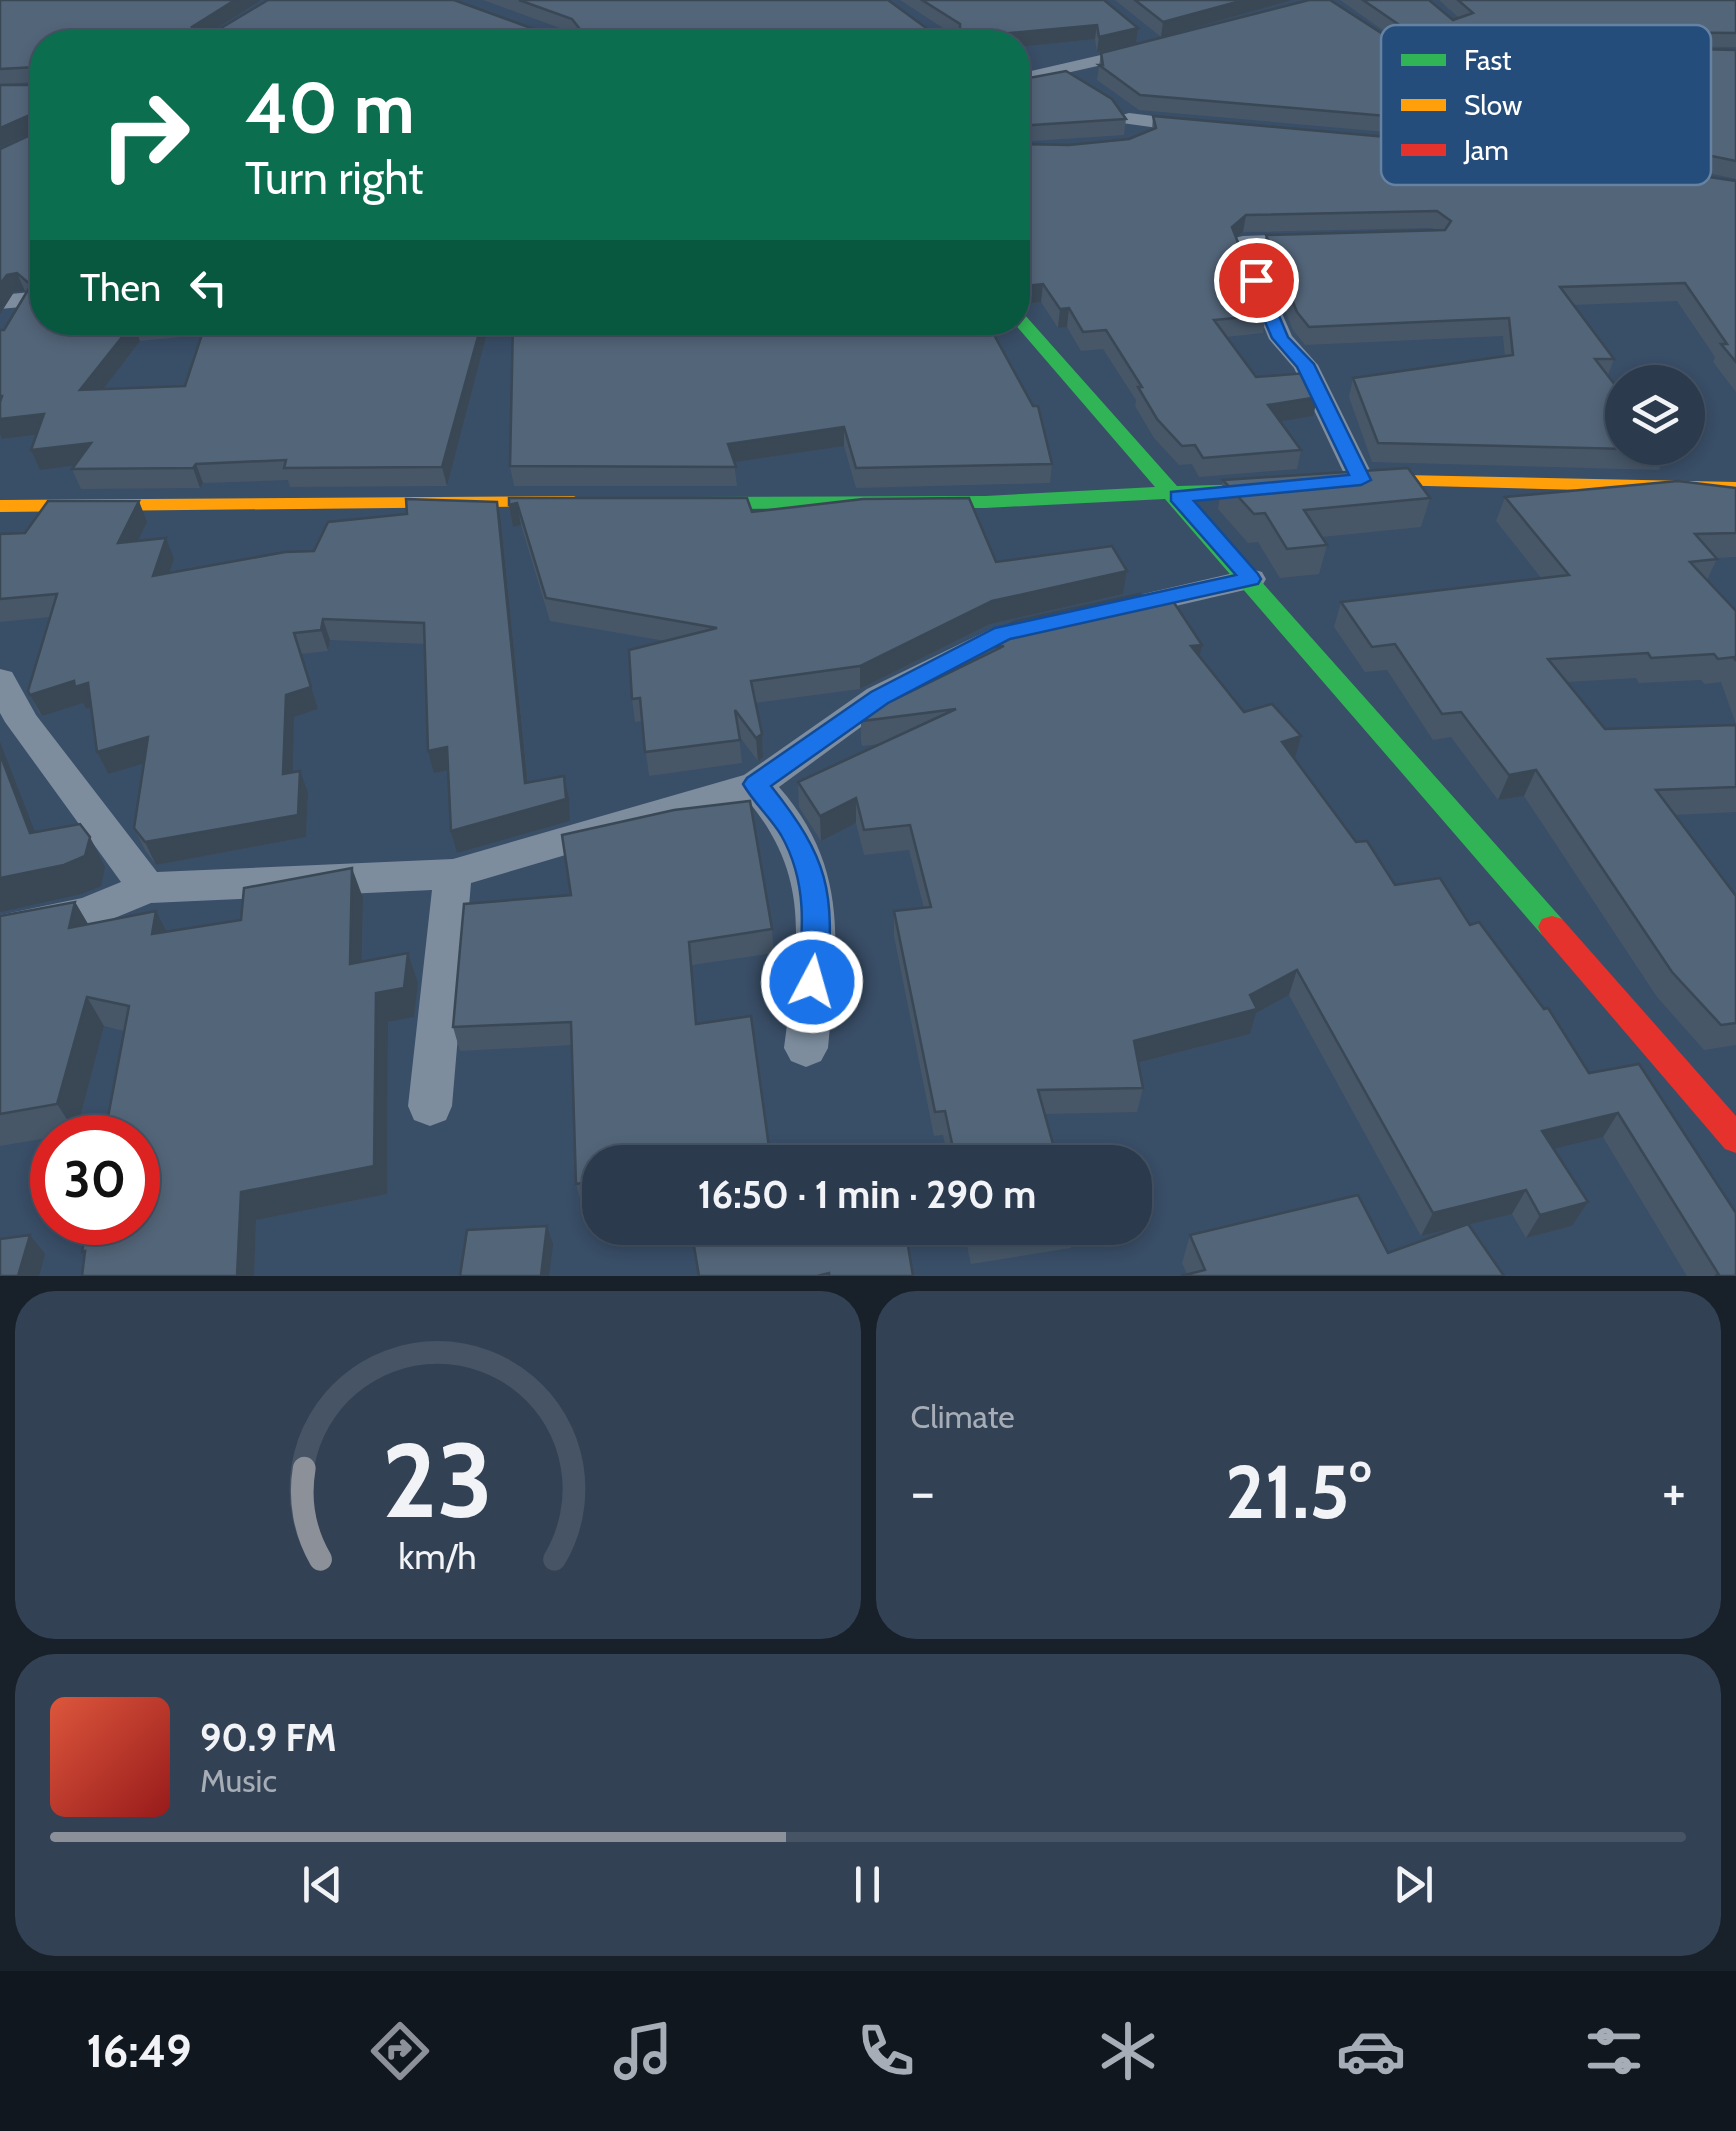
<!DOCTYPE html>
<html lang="en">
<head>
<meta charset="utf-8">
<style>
  :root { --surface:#2b3a4d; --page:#334154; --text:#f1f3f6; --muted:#a6adb6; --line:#475465; --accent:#8c9099 }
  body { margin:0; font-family:Cabin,sans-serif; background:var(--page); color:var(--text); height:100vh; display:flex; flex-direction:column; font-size:38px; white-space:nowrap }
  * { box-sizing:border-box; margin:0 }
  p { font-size:32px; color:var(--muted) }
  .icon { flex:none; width:55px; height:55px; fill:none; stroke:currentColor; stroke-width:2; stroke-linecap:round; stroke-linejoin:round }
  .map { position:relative; height:1276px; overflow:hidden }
  .side { display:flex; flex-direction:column; gap:15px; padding:15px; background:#18202a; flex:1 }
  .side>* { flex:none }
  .guide { position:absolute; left:30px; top:30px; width:1000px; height:305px; border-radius:40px; box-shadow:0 5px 15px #0003,0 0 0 2px var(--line); background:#0b6e4f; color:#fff; overflow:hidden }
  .fabs { position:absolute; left:1605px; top:365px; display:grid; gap:20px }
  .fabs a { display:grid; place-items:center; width:100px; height:100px; border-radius:50%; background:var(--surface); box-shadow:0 5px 15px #0003,0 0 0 2px var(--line); font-size:50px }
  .speed { position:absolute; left:30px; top:1115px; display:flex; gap:20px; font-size:50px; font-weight:700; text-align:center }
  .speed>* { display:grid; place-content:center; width:130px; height:130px; border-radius:50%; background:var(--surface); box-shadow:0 5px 15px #0003,0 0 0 2px var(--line); line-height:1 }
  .speed .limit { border:15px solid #d22; background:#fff; color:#111 }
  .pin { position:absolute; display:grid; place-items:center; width:85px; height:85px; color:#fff; margin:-42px; border:5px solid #fff; border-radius:50%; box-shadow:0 2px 10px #0007 }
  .me { position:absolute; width:110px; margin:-55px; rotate:6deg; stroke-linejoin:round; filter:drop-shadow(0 0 8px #0008) }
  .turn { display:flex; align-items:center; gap:35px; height:210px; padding:0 50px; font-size:45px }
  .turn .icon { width:130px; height:130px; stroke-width:2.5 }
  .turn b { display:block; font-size:70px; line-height:85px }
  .then { display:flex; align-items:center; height:95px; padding:0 50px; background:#0003; gap:20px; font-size:38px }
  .big { font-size:75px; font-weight:700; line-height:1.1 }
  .side .tile { flex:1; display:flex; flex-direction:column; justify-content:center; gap:15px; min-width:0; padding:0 35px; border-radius:40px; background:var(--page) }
  .side .dial { align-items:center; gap:0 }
  .dial svg { height:260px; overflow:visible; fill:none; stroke:var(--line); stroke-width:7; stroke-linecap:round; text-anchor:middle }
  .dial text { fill:var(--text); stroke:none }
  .song { display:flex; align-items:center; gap:30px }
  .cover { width:120px; height:120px; border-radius:15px; background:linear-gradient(135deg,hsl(10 70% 55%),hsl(0 70% 35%)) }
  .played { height:10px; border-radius:5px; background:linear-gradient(90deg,var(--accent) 45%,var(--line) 45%) }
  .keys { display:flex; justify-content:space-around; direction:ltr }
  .heat { display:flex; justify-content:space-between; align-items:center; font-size:55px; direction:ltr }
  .side .tiles { flex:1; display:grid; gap:15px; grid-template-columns:1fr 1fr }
  .tile:last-child { grid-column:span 2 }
  .trip { position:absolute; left:582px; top:1145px; width:570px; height:100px; border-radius:40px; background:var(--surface); box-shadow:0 5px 15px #0003,0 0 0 2px var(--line); font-weight:700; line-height:100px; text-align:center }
  .dock { display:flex; height:160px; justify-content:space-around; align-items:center; background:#11171f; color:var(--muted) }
  .dock .icon { width:70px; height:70px }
  .dock .current { color:var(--accent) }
  .dock b { font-size:45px; color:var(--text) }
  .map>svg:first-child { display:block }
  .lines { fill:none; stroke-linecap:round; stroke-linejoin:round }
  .street { fill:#7d8d9e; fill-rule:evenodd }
  .fast { fill:#30b455; fill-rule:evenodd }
  .slow { fill:#ff9f0a; fill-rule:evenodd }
  .jam { fill:#e5322d; fill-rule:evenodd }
  .wall { fill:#475768; fill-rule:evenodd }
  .shaded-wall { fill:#3a4755 }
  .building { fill:#536579; stroke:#3a4755; stroke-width:2.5 }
  .route { fill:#1a73e8; stroke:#114b97; stroke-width:2.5 }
  .key { fill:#254d7b; stroke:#6682a3; stroke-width:2.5 }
  .key-label { font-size:28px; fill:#fff }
</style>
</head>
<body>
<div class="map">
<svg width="1736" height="1276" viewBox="0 0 1736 1276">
  <rect width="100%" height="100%" fill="#394e67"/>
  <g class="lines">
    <g class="street">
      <path d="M1140 46 1149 51 1146 55 1018 84V74Z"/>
      <path d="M1129 113 1194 121 1204 127 1194 133 1122 123V115Z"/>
      <path d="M1306 234 1314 236 1317 241 1314 246 1254 250 1292 336 1318 365 1375 480 1371 486H1351L1347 480 1294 368 1269 339 1232 250 1235 238 1243 236Z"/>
      <path d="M42 291V305L0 309V295Z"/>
      <path d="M1251 569 1262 572 1266 579 1262 586 1128 617 1117 614 1112 607 1117 600Z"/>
      <path d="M993 628 1004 631 1009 639 1004 647 891 705 779 787C851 869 837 948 828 1048L821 1061 806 1067 791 1061 784 1048C796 952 815 881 748 801L471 883 452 1106 446 1120 430 1126 414 1120 408 1106 432 890 151 903 88 929 0 947V915L82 898 121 882 5 722 0 713V669L12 672 36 715 157 872 453 859 744 775 867 689Z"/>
    </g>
    <path class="fast" d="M1018 313 1024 314 1177 486 1290 483 1293 487 1290 491 1283 493 1187 498 1562 919 1566 927 1562 935 1552 938 1542 935 1165 499 985 508 686 509 676 503 686 497 985 496 1155 487 1013 322H1018Z"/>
    <g class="slow">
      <path d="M1355 474 1736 482V494L1348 484 1345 480 1348 476Z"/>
      <path d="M574 496 584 502 581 506 0 512V500Z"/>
    </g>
    <path class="jam" d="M1552 916 1562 919 1736 1116V1153L1725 1149 1542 935 1538 927 1542 919Z"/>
  </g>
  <g class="wall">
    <path d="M0 0 212 31H568L483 0H888L929 30H946L900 0H1104L1138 28 1136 43 1097 52 1095 39 1018 47V42H42V322H490L447 486 290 487 288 480 203 483 200 488 81 489 72 469 75 465 40 470 31 450 37 435 2 439 0 434V330H4L26 292 25 291 14 292 0 314V149L37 132 38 130 0 147V85H36L37 82 0 84ZM202 335 185 386 103 389 140 341Z"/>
    <path d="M1115 0H1292L1161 37Z"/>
    <path d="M1340 0H1429L1453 20 1459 18 1439 0H1736V47L1615 46 1736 50V179L1662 163 1510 143 1139 110 1097 80 1101 53 1424 59Z"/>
    <path d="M1018 80 1126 119 1124 135 1018 142 1019 144 1069 145 1129 139 1152 130 1153 116 1736 181V392L1713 362 1715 357 1677 301 1573 305 1614 359 1608 375 1668 450 1659 470 1372 462 1349 397 1353 378 1505 357 1503 336 1305 345 1293 330 1262 253 1266 235 1436 231 1432 228 1243 232 1236 238 1266 315 1263 333 1226 337 1256 377 1313 416 1280 421 1301 450 1297 469 1199 477 1192 464 1179 465 1154 438 1135 406 1136 400 1103 349 1081 351 1067 327 1058 328 1041 302 1024 304 1018 293Z"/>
    <path d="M513 322 1052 464 1050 483 856 488 844 446 734 462 737 486H514L510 466Z"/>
    <path d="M1223 480 1430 498 1421 527 1322 537 1327 545 1319 574 1280 578 1258 542 1248 543 1218 509Z"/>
    <path d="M1736 488V557L1716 558 1717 559 1707 580 1736 611V724L1721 682 1705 684 1701 680 1639 683 1636 678 1567 682 1605 729 1736 725V812L1675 815 1736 896V1045L1704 1050 1657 997 1524 796 1498 800 1451 737 1433 740 1387 670 1365 672 1334 627 1341 602 1542 579 1496 521 1505 497Z"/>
    <path d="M509 505 752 512 996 562 1127 571 1123 594 990 624 860 689 755 703 762 734 763 757 758 761 739 736 742 763 649 776 642 721 635 722 632 699 665 641 550 621 521 525 513 527Z"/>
    <path d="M147 522 138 541 174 559 170 573 501 523 528 782 564 776 569 798 570 821 457 853 448 770 434 773 425 644 330 640 328 651 301 654 318 709 294 717 292 772 308 793 306 837 156 865 145 850 134 828 144 763 108 774 97 752 91 707 86 709 83 703 42 716 39 713 28 691 50 617 0 622V535Z"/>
    <path d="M1143 599 1199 657 1244 712 1294 759 1356 842 1395 885 1470 925 1589 1073 1736 1276H1687L1603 1137 1553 1149 1588 1202 1572 1226 1526 1238 1512 1214 1469 1224 1504 1276 1187 1274 1182 1263 1190 1235 1388 1253 1463 1226 1421 1236 1289 995 1256 1013 1250 1034 1138 1063 1143 1088 1137 1112 1045 1114 1058 1162H949L943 1135 934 1136 894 936V911L924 908 909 850 864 855 856 823 821 841 799 807 798 782 880 744 862 746 861 741V716L954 670 955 652Z"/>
    <path d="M363 898 362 962 408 953 418 983 414 1017 388 1022 387 1194 256 1220 254 1276H82L85 1255 82 1252 124 1031 104 1026 76 1133 0 1146V916L75 902 88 924 166 932Z"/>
    <path d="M464 904 772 929 774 953 692 965 600 1162V1203L582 1206 576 1184 572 1045 460 1051 453 1027Z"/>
    <path d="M963 1228H1075L1071 1248 971 1264Z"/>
  </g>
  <g class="shaded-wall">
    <path d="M235 0H261L196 41 192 27Z"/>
    <path d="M1244 0H1292L1161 37 1163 22Z"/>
    <path d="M1097 25 1095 39 1018 47V42H946V39Z"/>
    <path d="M1138 28 1136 43 1097 52 1099 37Z"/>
    <path d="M1620 32 1615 46 1607 49 1612 34Z"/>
    <path d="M34 113 40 129 0 147V128Z"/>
    <path d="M1246 215 1243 232 1228 244 1232 227Z"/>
    <path d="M17 273 25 291 14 292 0 314V284L7 275Z"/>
    <path d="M1043 284 1041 302 1024 304 1025 286Z"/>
    <path d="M1069 308 1067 327 1058 328 1060 309Z"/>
    <path d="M482 322H490L447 486 442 467Z"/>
    <path d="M133 323 140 341 88 409 80 390Z"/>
    <path d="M1318 397 1313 416 1264 424 1268 405Z"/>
    <path d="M44 414 52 433 2 439 0 434V419Z"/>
    <path d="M844 427V446L729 463 728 444Z"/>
    <path d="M91 443 99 462 40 470 31 450Z"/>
    <path d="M196 464 203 483 200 488 193 468Z"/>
    <path d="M139 501 147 522 127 564 118 543Z"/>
    <path d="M497 502 501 523 530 805 525 783Z"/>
    <path d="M517 503 521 525 513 527 509 505Z"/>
    <path d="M166 538 174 559 162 597 153 576Z"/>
    <path d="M1127 571 1123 594 990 624 860 689V666L992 601Z"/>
    <path d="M323 619 330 640 328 651 321 630Z"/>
    <path d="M1202 645 1197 669 1191 646Z"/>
    <path d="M301 654 318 709 294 717 292 796 283 774 286 695Z"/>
    <path d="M74 681 88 683 98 705 86 709 83 703 42 716 30 695Z"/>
    <path d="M762 734 763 757 758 761 756 738Z"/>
    <path d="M1301 736 1294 761 1282 742Z"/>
    <path d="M148 737 158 759 108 774 97 752Z"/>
    <path d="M0 742 47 863 30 833 0 754Z"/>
    <path d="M447 747 453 769 434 773 428 751Z"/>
    <path d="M1536 770 1524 796 1498 800 1509 775Z"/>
    <path d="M300 771 308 793 306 837 156 865 145 842Z"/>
    <path d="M564 776 569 798 570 821 457 853 451 831Z"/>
    <path d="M856 798V823L821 841 820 816Z"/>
    <path d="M90 837 105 867 101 886 81 894 0 912V878Z"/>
    <path d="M352 868 363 898 361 994 350 964Z"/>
    <path d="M75 902 92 931 69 928Z"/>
    <path d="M156 911 171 941 152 934Z"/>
    <path d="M408 953 418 983 414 1017 388 1022 387 1194 256 1220 254 1276H237L241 1192 376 993Z"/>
    <path d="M1297 970 1289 995 1256 1013 1250 1034 1129 1065 1134 1041 1250 995Z"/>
    <path d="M87 997 104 1026 76 1133 57 1104Z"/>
    <path d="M1618 1113 1603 1137 1528 1155 1542 1131Z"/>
    <path d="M1526 1190 1512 1214 1421 1236 1433 1213Z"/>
    <path d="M1588 1202 1572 1226 1526 1238 1540 1215Z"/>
    <path d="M547 1226 553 1244 549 1276H541Z"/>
    <path d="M30 1235 45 1254 39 1276H18Z"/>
  </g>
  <g class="building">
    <path d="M0 0H235L192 27 196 31H216L268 0H454L539 31H575L579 28 572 19 519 0H888L929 30H960V24L922 0H1104L1138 28 1099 37 1097 25 946 39 944 35 867 40 869 42H42V322H134L80 390 185 386 206 322H482L442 467 284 468 286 460 196 464 193 468 72 469 91 443 31 450 44 414 0 419V402L2 396H0V330H4L31 285 17 273 7 275 0 284V149L37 132 39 114 34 113 0 128V85H36L40 71 36 67 0 69Z"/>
    <path d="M1135 0H1244L1163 22Z"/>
    <path d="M1309 0H1330L1420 58 1430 59 1440 53 1363 0H1429L1453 20 1473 13 1458 0H1736V33L1620 32 1612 34V47L1736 50V161L1668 147 1515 127 1140 95 1099 65H1103L1101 53Z"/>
    <path d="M1066 71 1112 99 1126 119 1018 126V130V80Z"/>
    <path d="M1153 116 1520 149 1736 181V362L1721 344H1727L1685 283 1560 287 1614 359H1595L1622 394V448H1665L1668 450 1378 443 1353 378 1513 355 1509 318 1309 327 1297 312 1266 235 1445 230 1451 221 1437 211 1246 215 1232 227 1266 315 1214 320 1256 377 1306 373 1318 397 1268 405 1301 450 1203 458 1195 445 1182 446 1157 419 1138 387H1142L1106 330 1083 332 1069 308 1060 309 1043 284 1025 286 1018 273V142L1019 144 1069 145 1129 139 1156 128Z"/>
    <path d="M513 322H987L1033 406H1038L1052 464 856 468 844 427 728 444 736 467 510 466Z"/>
    <path d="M1408 468 1430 498 1304 510 1327 545 1287 549 1265 513 1254 514 1223 480Z"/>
    <path d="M1678 481 1736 488V533L1695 534 1717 559 1690 562 1736 611V661L1734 657 1718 659 1714 654 1651 658 1648 653 1548 659 1605 729 1736 725V787L1656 790 1736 896V1023L1721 1025 1672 972 1536 770 1509 775 1461 712 1442 714 1395 644 1372 647 1341 602 1569 575 1505 497Z"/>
    <path d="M509 498H747L752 512 863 499 969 498 996 562 1112 546 1127 571 992 601 860 666 751 681 762 734 756 738 735 710 740 740 645 752 640 698 632 699 629 650 717 628 546 598 517 503 509 505Z"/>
    <path d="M406 499 497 502 525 783 564 776 566 799 451 831 447 747 428 751 424 623 323 619 321 630 294 633 311 687 286 695 283 774 300 771 298 815 145 842 134 828 148 737 97 752 88 683 75 687 74 681 30 695 28 691 57 594 0 599V534L25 533 48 501H139L118 543 166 538 153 576 285 552 314 551 328 522 407 514Z"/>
    <path d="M1140 594 1143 599 1169 595 1202 645 1191 646 1244 712 1272 704 1301 736 1282 742 1356 842 1367 841 1395 885 1440 878 1470 925 1479 922 1544 1009 1548 1008 1589 1073 1639 1064 1736 1213V1276H1715L1719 1275 1618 1113 1542 1131 1588 1202 1540 1215 1526 1190 1433 1213 1297 970 1250 995 1257 1009 1134 1041 1143 1088 1038 1090 1058 1162H956L945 1111 935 1112 894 911 931 907 910 825 864 830 856 798 820 816 798 782 956 709 862 721 861 716 1004 646 955 652 1016 621Z"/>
    <path d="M0 754 30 833 80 824 90 837 85 856 64 865 0 878Z"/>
    <path d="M750 801 772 929 689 942 696 1024 751 1016 771 1162H600V1180L576 1184 571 1022 453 1027 464 904 571 895 562 835 674 810Z"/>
    <path d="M352 868 350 964 408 953 404 988 376 993 374 1166 241 1192 237 1276H82L85 1251 82 1252 88 1222H138V1138H104L129 1006 87 997 57 1104 0 1114V916L75 902 69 928 156 911 152 934 241 920 244 888Z"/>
    <path d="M890 1147 893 1162H783Z"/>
    <path d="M1358 1195 1388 1253 1468 1224 1504 1276H1181L1205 1270 1190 1235Z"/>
    <path d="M547 1226 541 1276H460L467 1230Z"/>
    <path d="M691 1228H905L913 1276H829V1273L817 1276H699Z"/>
    <path d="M970 1228H1058L973 1241Z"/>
    <path d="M30 1235 18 1276H0V1239Z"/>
  </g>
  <path class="route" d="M1250 276 1264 280 1288 337 1314 364 1371 480 1361 485 1194 501 1258 574 1261 579 1258 584 1010 639 888 703 771 786C829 859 835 891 827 982L823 990 812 994 802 990 798 982C803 931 808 882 781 835 770 817 754 803 743 784L747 778 871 692 995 628 1236 575 1171 501V492L1349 475 1297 367 1272 338 1247 280Z"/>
  <rect x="1381" y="25" width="330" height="160" rx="15" class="key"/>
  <rect x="1401" y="54" width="45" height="12" fill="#30b455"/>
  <rect x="1401" y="99" width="45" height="12" fill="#ff9f0a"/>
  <rect x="1401" y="144" width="45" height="12" fill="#e5322d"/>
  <g class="key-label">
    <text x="1464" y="70">Fast</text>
    <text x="1464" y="115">Slow</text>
    <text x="1464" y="160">Jam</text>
  </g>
</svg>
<div class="fabs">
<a><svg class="icon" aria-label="layers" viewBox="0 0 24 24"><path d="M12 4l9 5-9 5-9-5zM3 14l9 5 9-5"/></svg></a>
</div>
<div class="speed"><div class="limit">30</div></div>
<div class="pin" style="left:1256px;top:280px;background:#d93025"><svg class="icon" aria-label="arrive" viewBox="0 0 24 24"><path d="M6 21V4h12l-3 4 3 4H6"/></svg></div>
<svg class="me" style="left:812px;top:982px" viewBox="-20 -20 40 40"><circle r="17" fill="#1a73e8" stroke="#fff" stroke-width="3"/><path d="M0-11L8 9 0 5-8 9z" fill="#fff"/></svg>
<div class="trip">16:50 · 1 min · 290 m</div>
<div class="guide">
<div class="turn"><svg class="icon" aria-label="right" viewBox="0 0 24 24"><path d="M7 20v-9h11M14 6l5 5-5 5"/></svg><div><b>40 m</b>Turn right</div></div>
<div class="then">Then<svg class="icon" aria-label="left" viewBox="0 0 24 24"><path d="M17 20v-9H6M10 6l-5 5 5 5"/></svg></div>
</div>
</div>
<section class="side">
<div class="tiles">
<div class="tile dial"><svg viewBox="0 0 100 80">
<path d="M14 69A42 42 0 1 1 86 69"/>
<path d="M14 69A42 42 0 0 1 9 41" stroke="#8c9099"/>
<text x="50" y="56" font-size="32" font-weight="700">23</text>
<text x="50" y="72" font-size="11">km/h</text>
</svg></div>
<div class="tile"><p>Climate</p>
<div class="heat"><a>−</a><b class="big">21.5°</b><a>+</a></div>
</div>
<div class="tile">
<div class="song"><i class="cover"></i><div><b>90.9 FM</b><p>Music</p></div></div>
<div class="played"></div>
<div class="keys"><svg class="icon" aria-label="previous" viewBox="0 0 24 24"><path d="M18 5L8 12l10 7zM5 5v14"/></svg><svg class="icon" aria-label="pause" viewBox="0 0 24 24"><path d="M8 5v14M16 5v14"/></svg><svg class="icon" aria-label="next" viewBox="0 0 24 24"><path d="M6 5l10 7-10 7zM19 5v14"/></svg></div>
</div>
</div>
</section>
<nav class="dock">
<b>16:49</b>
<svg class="icon current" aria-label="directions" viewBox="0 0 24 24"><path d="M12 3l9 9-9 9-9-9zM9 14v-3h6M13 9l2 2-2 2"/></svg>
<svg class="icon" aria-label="music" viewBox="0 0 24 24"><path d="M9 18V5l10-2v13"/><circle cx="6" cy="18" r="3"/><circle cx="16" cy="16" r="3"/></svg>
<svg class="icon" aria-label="phone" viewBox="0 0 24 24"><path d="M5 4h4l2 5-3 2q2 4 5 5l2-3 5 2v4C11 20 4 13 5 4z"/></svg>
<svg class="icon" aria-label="climate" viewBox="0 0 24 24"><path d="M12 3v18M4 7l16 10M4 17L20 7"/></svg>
<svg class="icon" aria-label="car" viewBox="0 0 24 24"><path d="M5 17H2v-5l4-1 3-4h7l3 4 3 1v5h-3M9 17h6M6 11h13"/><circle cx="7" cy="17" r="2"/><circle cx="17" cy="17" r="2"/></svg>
<svg class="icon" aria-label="filters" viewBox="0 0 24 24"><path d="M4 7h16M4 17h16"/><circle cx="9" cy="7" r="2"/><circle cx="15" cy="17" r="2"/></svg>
</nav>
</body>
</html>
